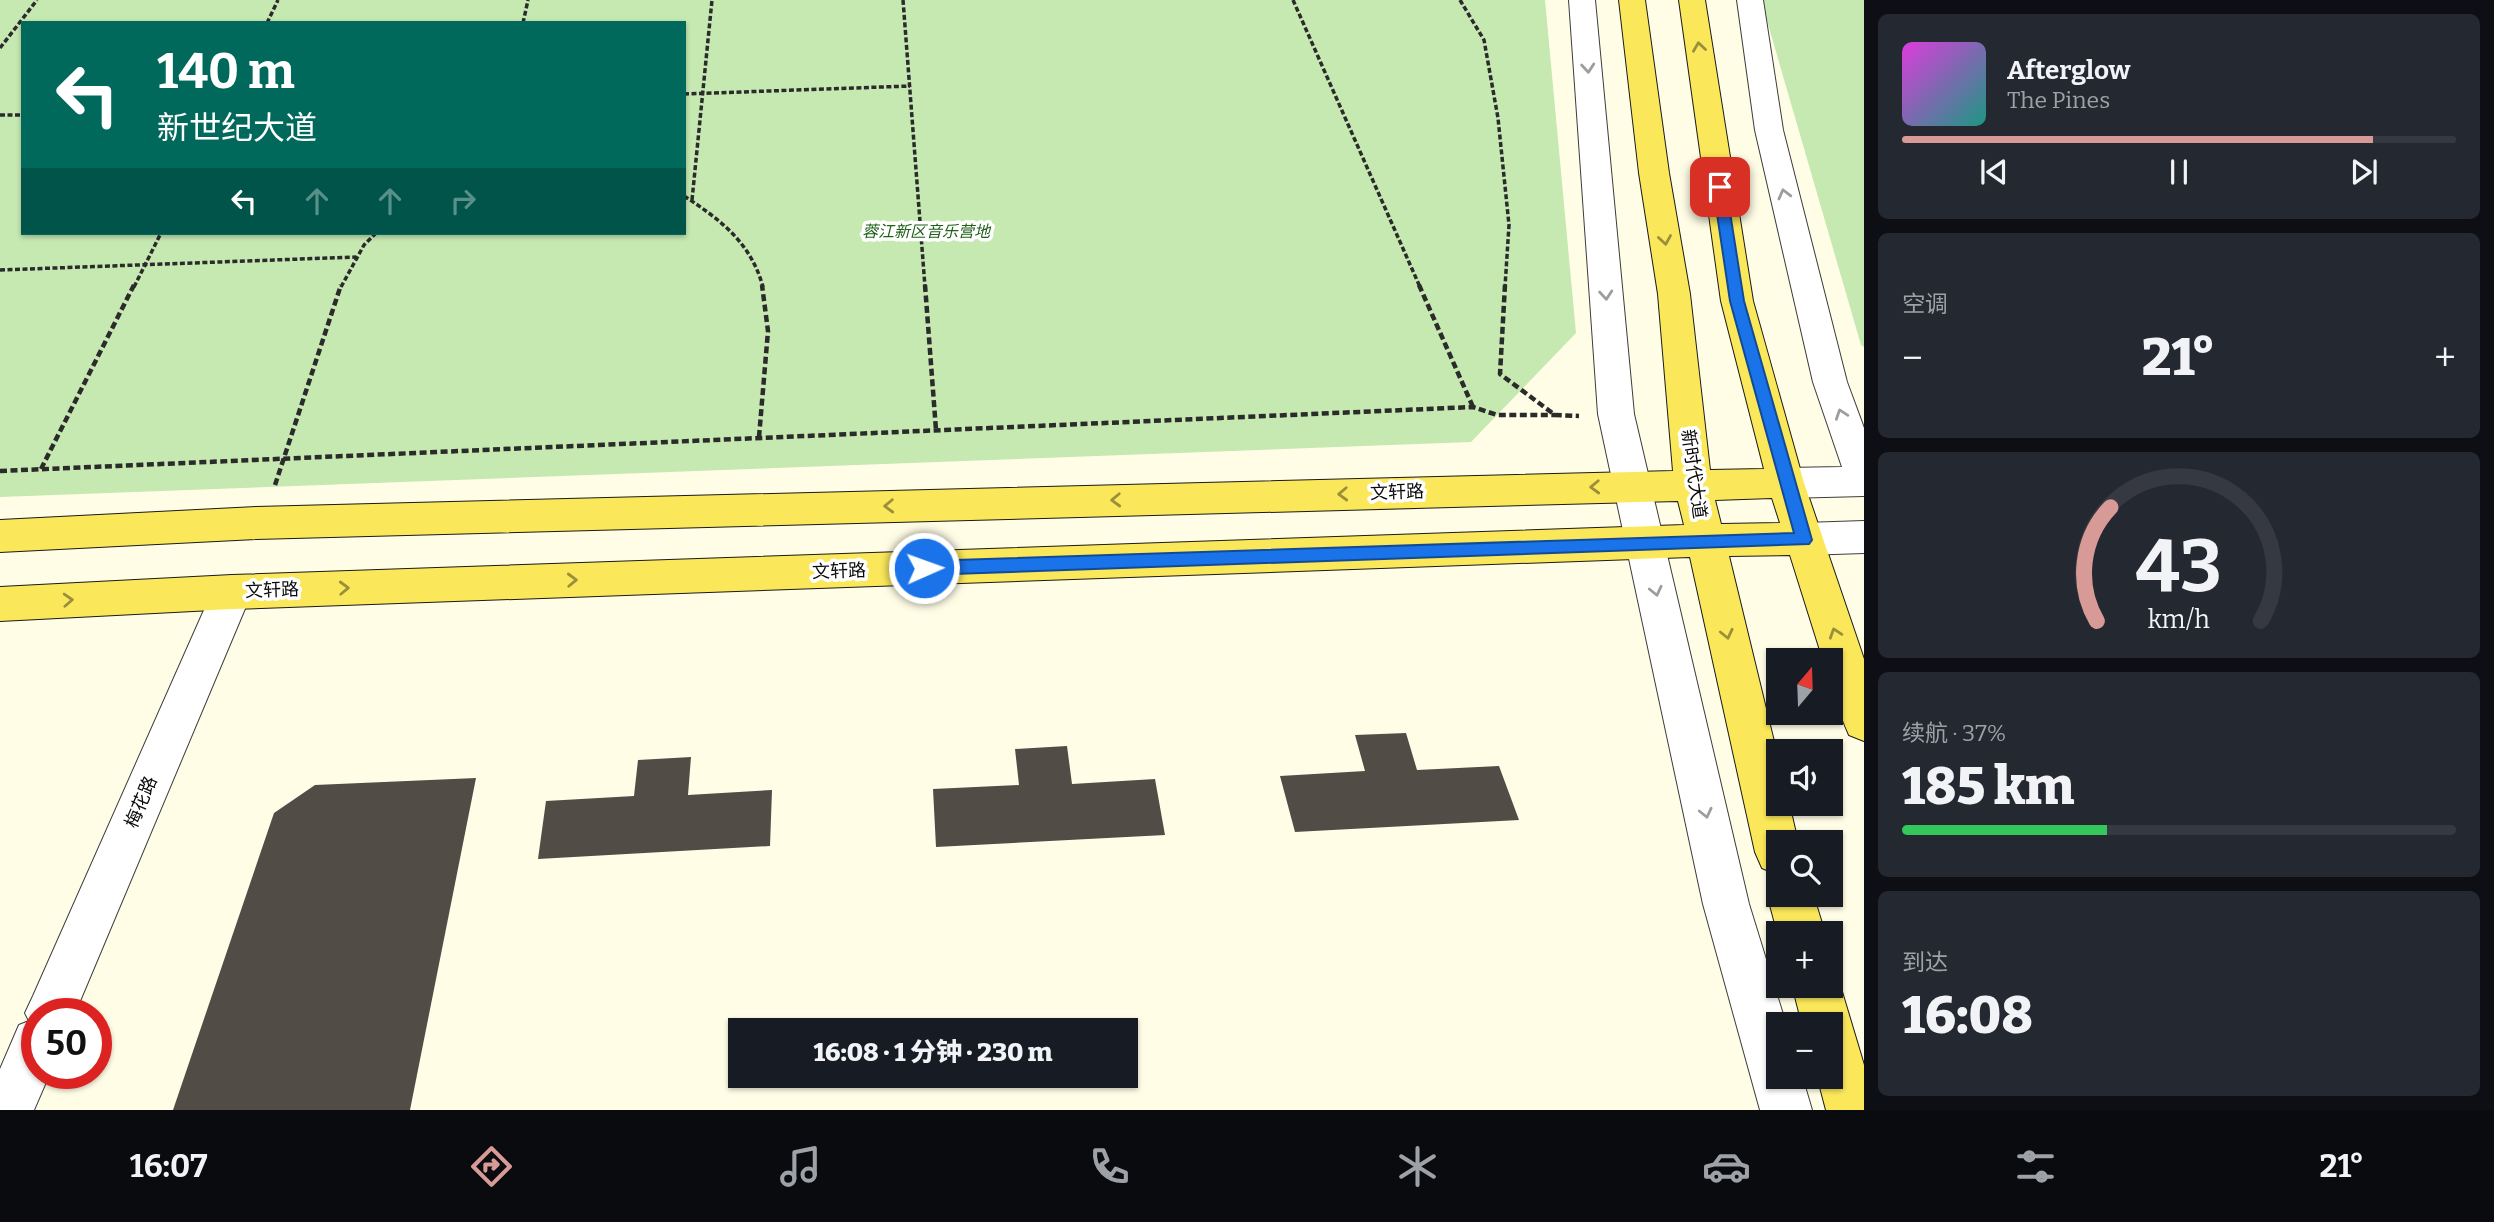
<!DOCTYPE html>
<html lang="zh">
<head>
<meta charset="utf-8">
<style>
  :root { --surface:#171b24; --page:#242831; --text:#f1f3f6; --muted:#9ea1a6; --line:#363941; --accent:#d89a96 }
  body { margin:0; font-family:Bitter,"Noto Sans SC",serif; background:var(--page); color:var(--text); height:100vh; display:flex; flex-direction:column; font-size:26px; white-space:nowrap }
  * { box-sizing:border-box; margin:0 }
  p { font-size:23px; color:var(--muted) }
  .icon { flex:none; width:38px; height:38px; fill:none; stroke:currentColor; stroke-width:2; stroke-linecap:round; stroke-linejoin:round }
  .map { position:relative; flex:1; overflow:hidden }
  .drawer { display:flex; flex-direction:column; gap:14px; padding:14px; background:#0d0f14; width:630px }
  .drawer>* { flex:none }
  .guide { position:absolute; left:21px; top:21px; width:665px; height:214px; border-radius:0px; box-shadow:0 2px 5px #0004; background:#00695c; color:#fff; overflow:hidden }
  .needle { width:46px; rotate:19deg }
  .buttons { position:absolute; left:1766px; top:648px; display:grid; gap:14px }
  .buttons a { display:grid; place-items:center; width:77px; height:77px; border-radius:0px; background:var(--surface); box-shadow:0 2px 5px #0004; font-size:35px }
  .speed { position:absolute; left:21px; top:998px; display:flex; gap:14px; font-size:35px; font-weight:700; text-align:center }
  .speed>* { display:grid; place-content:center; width:91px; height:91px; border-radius:50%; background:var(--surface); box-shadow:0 2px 5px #0004; line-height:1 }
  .speed .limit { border:10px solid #d22; background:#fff; color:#111 }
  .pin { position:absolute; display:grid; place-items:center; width:60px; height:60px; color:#fff; margin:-30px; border-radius:14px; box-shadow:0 4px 10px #0006 }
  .me { position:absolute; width:77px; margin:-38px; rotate:88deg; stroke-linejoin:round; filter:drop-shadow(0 0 5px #0008) }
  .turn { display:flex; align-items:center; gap:24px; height:147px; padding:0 21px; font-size:32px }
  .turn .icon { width:91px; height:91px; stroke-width:2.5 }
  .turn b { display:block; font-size:49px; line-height:60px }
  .lanes { display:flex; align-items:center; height:66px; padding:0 21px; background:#0003; justify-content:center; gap:35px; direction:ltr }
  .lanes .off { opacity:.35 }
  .big { font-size:52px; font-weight:800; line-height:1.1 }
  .drawer .tile { flex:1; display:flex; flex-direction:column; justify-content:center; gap:10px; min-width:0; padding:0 24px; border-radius:10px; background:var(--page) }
  .drawer .dial { align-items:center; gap:0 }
  .dial svg { height:182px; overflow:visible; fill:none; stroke:var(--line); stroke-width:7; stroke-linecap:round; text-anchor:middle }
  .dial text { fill:var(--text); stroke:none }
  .song { display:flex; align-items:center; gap:21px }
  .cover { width:84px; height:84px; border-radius:10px; background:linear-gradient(135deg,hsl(300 70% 55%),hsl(170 70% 35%)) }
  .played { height:7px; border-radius:4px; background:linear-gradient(90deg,var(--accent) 85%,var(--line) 85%) }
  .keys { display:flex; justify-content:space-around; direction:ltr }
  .heat { display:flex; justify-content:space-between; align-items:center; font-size:38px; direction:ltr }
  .charge { height:10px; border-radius:5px; background:linear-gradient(90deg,#34c759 37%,var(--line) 0) }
  .trip { position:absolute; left:728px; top:1018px; width:410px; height:70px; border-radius:0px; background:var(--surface); box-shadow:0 2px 5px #0004; font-weight:800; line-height:70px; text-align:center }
  .tabs { display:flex; height:112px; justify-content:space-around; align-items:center; background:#090b0e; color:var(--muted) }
  .tabs .icon { width:49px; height:49px }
  .tabs .selected { color:var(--accent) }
  .tabs b { font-size:32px; color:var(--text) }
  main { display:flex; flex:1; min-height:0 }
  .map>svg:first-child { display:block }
  .green { fill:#c6e8b1; fill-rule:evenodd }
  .building { fill:#524c46 }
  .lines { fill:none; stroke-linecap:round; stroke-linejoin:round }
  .minor-casing { stroke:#3c3c3c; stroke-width:2 }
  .major-casing { stroke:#1a1a1a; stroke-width:2 }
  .path-far1 { stroke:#2b2b2b; stroke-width:3.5; stroke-dasharray:5 2.5; stroke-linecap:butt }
  .path { stroke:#2b2b2b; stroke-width:4.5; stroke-dasharray:7 3.5; stroke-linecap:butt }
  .minor { fill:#fff; fill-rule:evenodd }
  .major { fill:#fbe85a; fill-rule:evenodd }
  .oneway { stroke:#9a8f3a }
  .oneway2 { stroke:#9d9d9d }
  .route { fill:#1a73e8; stroke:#114b97; stroke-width:2 }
  .labels { text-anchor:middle; stroke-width:7; stroke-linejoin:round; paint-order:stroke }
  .far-park-label { font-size:16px; font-style:italic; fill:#20601a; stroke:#fff }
  .street-label { font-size:18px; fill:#090909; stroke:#fff }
</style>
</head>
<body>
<main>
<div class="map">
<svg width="1864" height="1110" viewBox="0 0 1864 1110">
  <rect width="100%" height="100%" fill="#fffde6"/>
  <g class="green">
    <path d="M0 0H1545L1576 333 1471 442 0 497ZM23 23H684V233H23Z"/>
    <path d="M1761 0H1864V347L1861 345Z"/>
  </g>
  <g class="building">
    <path d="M1406 733 1417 770 1499 766 1519 820 1295 832 1280 776 1365 771 1355 735Z"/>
    <path d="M1067 746 1072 784 1155 779 1165 835 936 847 933 789 1019 785 1015 749Z"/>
    <path d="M691 757 688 795 772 790 770 846 538 859 546 801 634 796 638 760Z"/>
    <path d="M476 778 410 1110H173L274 813 315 785Z"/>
  </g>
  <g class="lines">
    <g class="minor-casing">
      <g id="minor">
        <path d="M1569 0H1595L1634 414 1749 904 1786 1024H1778V1076H1802L1812 1110H1760L1703 904 1598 414Z"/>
        <path d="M1737 0H1763L1783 130 1847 382 1864 428V496L1786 498 1773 494 1768 483 1773 472 1786 468 1842 467 1813 382 1755 130Z"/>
        <path d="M1864 521V553L1804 555 1791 550 1785 539 1791 528 1804 523Z"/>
        <path d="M232 575 246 580 252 592 75 1013H37V1073H50L34 1110H0V1069L19 1025 29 1021 25 1013 33 996 212 592 218 580Z"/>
      </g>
    </g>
    <g class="major-casing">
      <g id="major">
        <path d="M1619 0H1645L1669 173 1690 294 1710 470 1764 469 1721 301 1679 0H1705L1753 301 1804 483 1864 659V741L1849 735C1838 710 1830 687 1830 660H1823L1790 555 1729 556 1778 758V803H1789L1798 842H1778V875L1762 868 1755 852 1690 557 232 609 0 621V587L232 575 1684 525 1678 501 256 539 0 552V520L256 507 1673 471 1658 294 1639 173ZM1772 498 1780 523 1721 524 1715 500Z"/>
        <path d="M1778 876V894H1813L1825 933 1778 935 1767 894 1774 878Z"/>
        <path d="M1830 967 1840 985 1864 1065V1110H1826L1817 1076H1830V1024H1802L1792 985H1830Z"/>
      </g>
    </g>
    <g class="path-far1">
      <path d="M903 0 925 287"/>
      <path d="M1293 0 1420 287"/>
      <path d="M1460 0 1484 40 1498 118 1509 225 1505 287"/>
      <path d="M267 23 278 0"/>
      <path d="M523 23 528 0"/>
      <path d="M0 48 37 0"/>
      <path d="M684 94 910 86"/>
      <path d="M0 115H23"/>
      <path d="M684 196C721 220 751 243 763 287"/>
      <path d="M692 200 712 0"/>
      <path d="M0 270 356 257"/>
      <path d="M134 287 161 233"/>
      <path d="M341 287 364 245 376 233"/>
    </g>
    <g class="path">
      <path d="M925 285 936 430"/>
      <path d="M1419 285 1473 407"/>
      <path d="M1505 285 1500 374 1555 415 1579 416"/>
      <path d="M759 437 768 331 762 285"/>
      <path d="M41 469 134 285"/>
      <path d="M0 471 1473 407 1497 415H1555"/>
      <path d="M275 485 341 285"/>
    </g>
    <use href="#minor" class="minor"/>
    <use href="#major" class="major"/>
  </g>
  <defs><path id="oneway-chevron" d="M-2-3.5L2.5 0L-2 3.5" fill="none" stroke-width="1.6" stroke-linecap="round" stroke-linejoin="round" transform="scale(1.75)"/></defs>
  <g class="oneway">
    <use href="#oneway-chevron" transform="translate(1699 47) rotate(-98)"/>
    <use href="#oneway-chevron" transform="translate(1665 240) rotate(81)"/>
    <use href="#oneway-chevron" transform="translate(1595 487) rotate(178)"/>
    <use href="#oneway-chevron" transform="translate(1343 494) rotate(178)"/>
    <use href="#oneway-chevron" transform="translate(1116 500) rotate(178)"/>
    <use href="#oneway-chevron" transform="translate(889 506) rotate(178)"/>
    <use href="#oneway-chevron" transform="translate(572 580) rotate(-2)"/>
    <use href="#oneway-chevron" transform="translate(344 588) rotate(-2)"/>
    <use href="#oneway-chevron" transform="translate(68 600) rotate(-3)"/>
    <use href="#oneway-chevron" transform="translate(1835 633) rotate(-108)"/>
    <use href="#oneway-chevron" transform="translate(1727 634) rotate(77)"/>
  </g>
  <g class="oneway2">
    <use href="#oneway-chevron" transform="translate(1588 68) rotate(85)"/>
    <use href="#oneway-chevron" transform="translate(1784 194) rotate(-104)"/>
    <use href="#oneway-chevron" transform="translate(1606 295) rotate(85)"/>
    <use href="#oneway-chevron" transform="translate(1841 414) rotate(-109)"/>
    <use href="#oneway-chevron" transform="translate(1656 591) rotate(77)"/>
    <use href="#oneway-chevron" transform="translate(1706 813) rotate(77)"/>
  </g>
  <path class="route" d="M1720 183 1726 187 1744 301 1812 540 1809 544 924 575 919 573 916 568 919 563 924 561 1794 533 1730 301 1713 187Z"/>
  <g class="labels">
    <g class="far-park-label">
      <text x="926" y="237">蓉江新区音乐营地</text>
    </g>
    <g class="street-label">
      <text transform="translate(1694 474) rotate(82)" y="6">新时代大道</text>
      <text transform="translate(1397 492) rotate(-2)" y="6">文轩路</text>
      <text transform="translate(839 571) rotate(-2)" y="6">文轩路</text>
      <text transform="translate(272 590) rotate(-2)" y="6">文轩路</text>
      <text transform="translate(141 802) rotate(-67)" y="6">梅花路</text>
    </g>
  </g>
</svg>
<div class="buttons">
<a><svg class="needle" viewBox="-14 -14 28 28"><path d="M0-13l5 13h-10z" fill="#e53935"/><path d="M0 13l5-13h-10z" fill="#9ea1a6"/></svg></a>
<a><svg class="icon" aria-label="sound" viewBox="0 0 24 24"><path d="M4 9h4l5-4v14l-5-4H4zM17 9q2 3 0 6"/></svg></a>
<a><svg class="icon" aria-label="search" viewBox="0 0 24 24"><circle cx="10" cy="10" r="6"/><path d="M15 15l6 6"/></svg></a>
<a>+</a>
<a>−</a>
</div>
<div class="speed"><div class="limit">50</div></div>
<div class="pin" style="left:1720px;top:187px;background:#d93025"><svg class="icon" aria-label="arrive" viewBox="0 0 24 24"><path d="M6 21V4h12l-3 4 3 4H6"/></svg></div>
<svg class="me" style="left:924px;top:568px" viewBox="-20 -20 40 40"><circle r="17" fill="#1a73e8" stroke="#fff" stroke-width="3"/><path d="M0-11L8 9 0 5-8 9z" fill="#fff"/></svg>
<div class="trip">16:08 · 1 分钟 · 230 m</div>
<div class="guide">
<div class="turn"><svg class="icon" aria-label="left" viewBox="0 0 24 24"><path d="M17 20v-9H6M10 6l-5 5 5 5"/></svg><div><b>140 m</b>新世纪大道</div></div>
<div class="lanes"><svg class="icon" aria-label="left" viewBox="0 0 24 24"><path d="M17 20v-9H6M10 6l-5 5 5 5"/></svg><svg class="icon off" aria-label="ahead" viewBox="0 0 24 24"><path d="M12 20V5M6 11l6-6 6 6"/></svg><svg class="icon off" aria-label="ahead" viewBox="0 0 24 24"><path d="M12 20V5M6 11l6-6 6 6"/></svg><svg class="icon off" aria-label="right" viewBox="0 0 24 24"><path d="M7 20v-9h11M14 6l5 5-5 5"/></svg></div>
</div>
</div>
<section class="drawer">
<div class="tile">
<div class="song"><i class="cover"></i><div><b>Afterglow</b><p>The Pines</p></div></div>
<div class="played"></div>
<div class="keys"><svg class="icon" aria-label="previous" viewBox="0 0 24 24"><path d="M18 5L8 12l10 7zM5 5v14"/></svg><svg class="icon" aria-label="pause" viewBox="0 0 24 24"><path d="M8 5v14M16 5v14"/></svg><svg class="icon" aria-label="next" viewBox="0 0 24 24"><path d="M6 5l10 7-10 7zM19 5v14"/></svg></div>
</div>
<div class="tile"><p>空调</p>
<div class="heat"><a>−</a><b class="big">21°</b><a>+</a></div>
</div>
<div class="tile dial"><svg viewBox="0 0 100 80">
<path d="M14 69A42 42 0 1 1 86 69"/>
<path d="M14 69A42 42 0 0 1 20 19" stroke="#d89a96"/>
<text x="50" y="56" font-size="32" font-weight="700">43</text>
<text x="50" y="72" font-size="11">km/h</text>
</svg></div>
<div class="tile"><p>续航 · 37%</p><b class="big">185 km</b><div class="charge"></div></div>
<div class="tile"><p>到达</p><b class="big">16:08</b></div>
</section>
</main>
<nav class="tabs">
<b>16:07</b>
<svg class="icon selected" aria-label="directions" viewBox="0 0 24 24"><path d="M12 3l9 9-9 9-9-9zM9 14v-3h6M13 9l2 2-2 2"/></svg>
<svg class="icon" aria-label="music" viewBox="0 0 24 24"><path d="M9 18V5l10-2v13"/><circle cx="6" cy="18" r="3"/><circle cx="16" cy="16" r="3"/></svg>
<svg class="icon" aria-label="phone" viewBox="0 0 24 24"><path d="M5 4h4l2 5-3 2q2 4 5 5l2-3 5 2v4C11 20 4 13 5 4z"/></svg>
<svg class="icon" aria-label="climate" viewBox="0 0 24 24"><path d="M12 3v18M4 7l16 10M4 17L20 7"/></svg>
<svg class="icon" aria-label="car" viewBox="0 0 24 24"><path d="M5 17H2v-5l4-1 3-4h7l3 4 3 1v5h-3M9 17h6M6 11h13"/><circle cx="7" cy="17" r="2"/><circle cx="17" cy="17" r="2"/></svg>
<svg class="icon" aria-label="filters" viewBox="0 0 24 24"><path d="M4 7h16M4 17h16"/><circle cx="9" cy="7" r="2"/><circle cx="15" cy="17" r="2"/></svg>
<b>21°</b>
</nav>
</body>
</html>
